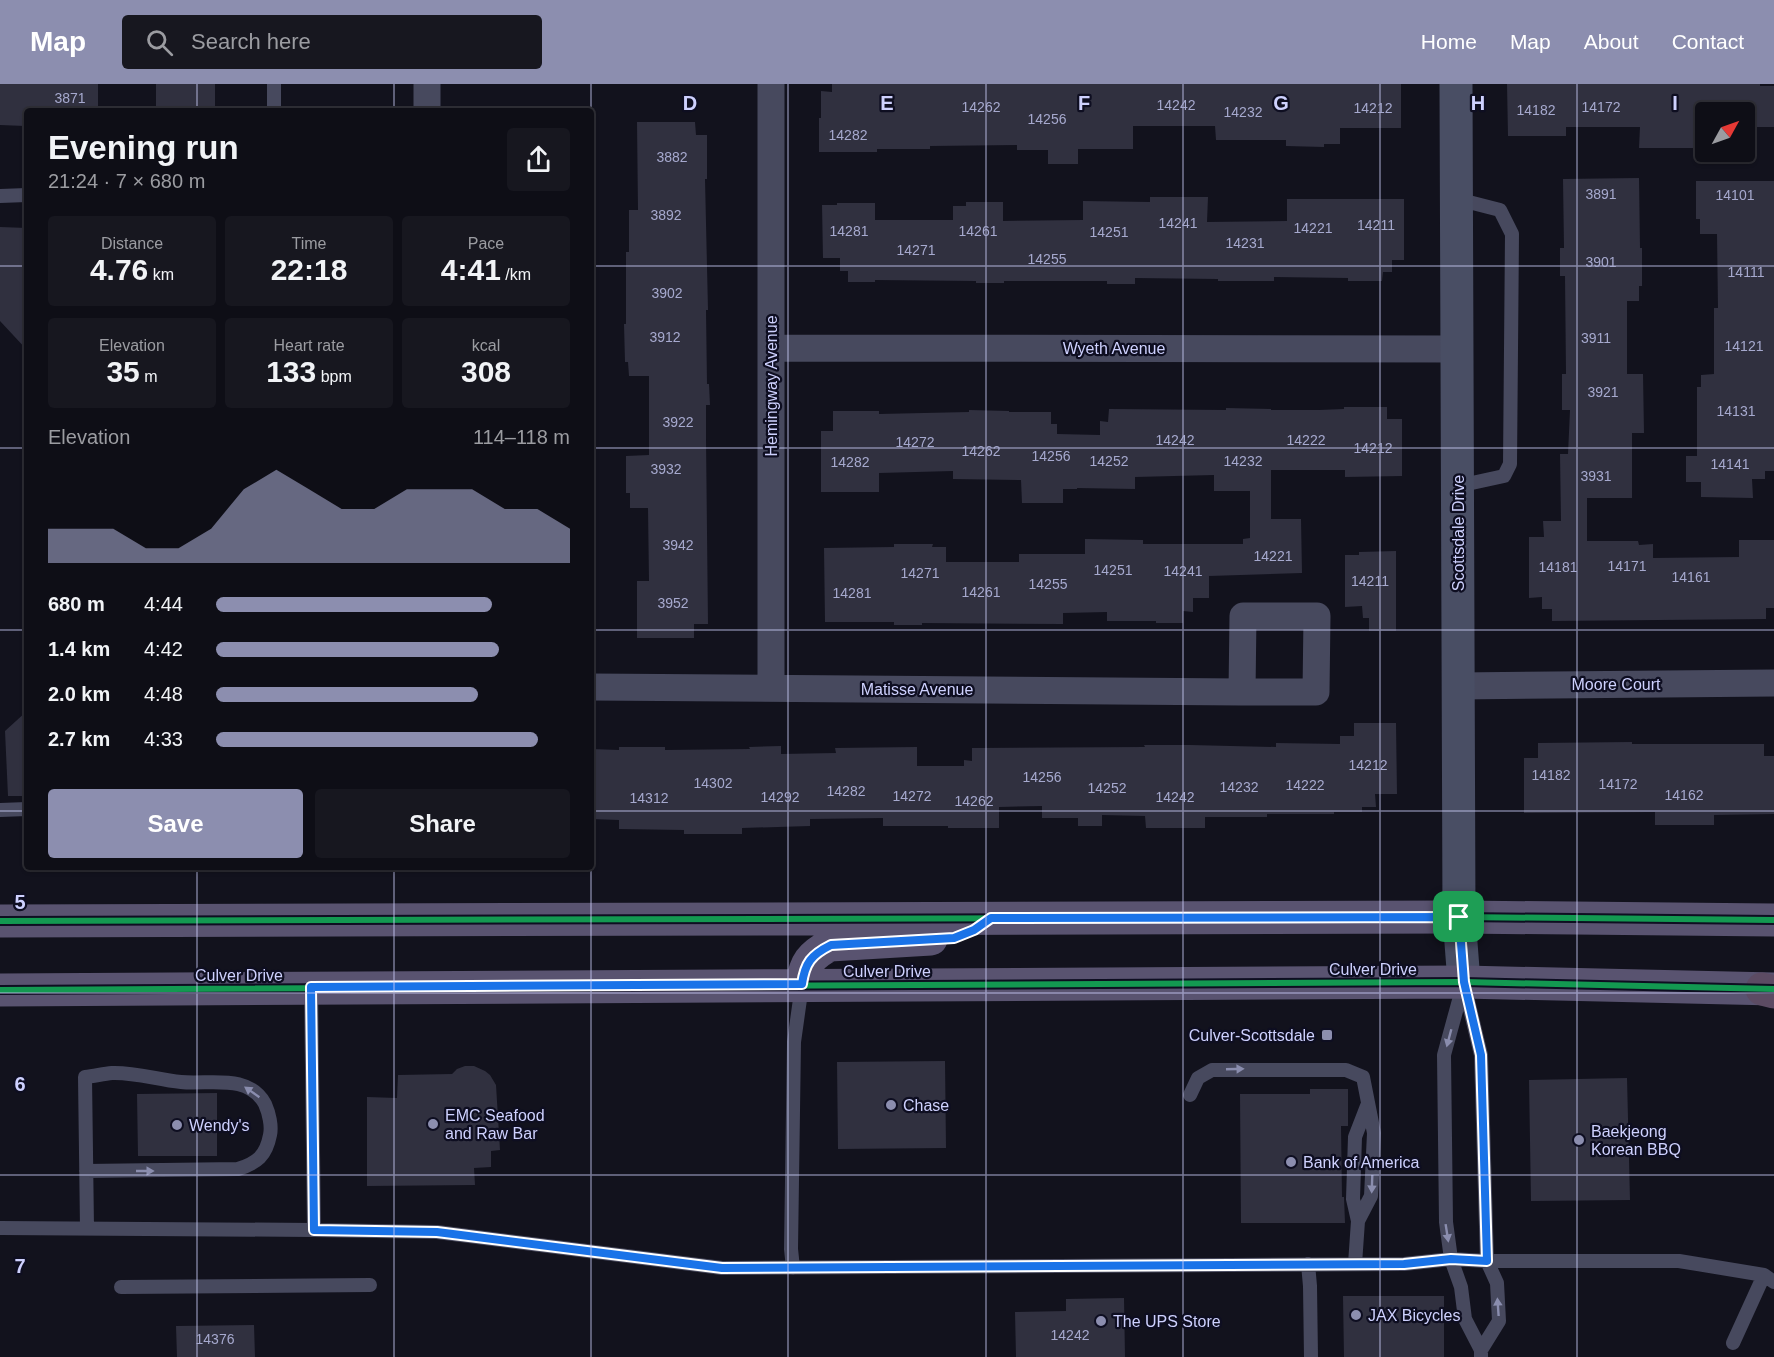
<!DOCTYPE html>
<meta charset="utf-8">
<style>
:root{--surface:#0e0e16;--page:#17171f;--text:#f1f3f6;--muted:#9b9ca1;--line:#2e2e35;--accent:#8c8eaf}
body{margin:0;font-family:Helvetica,sans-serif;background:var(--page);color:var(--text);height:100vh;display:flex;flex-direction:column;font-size:22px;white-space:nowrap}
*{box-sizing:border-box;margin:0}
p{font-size:20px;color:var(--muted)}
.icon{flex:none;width:33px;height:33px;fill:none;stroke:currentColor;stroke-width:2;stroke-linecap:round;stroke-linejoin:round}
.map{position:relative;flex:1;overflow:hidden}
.drawer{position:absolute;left:24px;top:24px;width:570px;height:762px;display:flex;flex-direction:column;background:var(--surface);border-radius:6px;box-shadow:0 2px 4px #0004,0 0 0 2px var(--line)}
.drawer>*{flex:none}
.needle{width:39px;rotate:50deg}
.tools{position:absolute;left:1695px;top:18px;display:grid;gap:12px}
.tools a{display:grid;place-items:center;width:60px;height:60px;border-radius:6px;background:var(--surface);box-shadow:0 2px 4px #0004,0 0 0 2px var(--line);font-size:30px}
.pin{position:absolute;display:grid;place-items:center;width:51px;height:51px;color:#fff;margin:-26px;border-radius:12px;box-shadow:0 3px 9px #0006}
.round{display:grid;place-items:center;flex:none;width:63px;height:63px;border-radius:6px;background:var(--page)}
.headline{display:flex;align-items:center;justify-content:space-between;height:102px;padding:0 24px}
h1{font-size:33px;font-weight:700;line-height:45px}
.stats{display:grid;grid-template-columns:repeat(3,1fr);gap:9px;height:102px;padding:6px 24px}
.stats div{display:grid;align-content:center;border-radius:6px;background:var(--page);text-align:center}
.stats b{font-size:30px;font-weight:700}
.stats small{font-size:16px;font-weight:400}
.stats p{font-size:16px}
.chart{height:168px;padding:12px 24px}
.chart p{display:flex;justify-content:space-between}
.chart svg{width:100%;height:108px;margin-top:6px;fill:var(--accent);opacity:.7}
.cta{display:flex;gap:12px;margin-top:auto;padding:12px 24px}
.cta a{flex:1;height:69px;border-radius:6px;background:var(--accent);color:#fff;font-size:24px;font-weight:700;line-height:69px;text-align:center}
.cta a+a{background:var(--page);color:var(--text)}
ul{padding:0 24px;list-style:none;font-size:20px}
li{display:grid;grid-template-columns:96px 72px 1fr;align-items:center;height:45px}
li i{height:15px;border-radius:8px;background:var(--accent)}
header{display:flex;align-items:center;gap:36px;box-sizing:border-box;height:84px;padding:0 30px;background:var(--accent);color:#fff}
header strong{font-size:28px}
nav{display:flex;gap:33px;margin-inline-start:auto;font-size:21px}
.search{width:420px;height:54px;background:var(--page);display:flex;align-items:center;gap:15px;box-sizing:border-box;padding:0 21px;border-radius:6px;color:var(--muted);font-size:22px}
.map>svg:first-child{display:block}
.building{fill:#30303f}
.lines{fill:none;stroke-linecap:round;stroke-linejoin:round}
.lane{stroke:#47495e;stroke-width:14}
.street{stroke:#47495e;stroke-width:27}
.secondary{stroke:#494e64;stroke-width:33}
.primary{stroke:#595370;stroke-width:33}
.highway{stroke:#5c4b63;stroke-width:33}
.cycleway-casing{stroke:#0e0e21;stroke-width:10}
.cycleway{stroke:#139951;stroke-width:6}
.oneway{fill:#8a8dae}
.route-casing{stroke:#fff;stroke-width:12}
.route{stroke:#1a73e8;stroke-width:8}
.grid{fill:none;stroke:#ced1fe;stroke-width:1.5;stroke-opacity:0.55}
.poi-dot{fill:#8c8eaf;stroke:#0e0e21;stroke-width:2}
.labels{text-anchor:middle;stroke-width:4.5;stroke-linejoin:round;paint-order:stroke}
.number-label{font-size:14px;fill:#a6a9ce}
.street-label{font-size:16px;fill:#ced1fe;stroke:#0e0e21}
.poi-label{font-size:16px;fill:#ced1fe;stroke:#0e0e21;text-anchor:start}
.grid-label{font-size:20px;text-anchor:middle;font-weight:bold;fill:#ced1fe;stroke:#0e0e21;stroke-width:4.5;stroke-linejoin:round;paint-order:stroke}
</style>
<header>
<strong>Map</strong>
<div class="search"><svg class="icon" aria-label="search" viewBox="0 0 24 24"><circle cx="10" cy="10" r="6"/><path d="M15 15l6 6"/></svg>Search here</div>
<nav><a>Home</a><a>Map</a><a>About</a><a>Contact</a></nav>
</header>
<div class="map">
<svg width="1774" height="1273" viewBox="0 0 1774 1273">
<rect width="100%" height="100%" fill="#12121d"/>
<path class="building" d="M0 0H98V27H25V42L0 41Z
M156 0H215V27H156Z
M832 0H1401V44H1340V60H1324V63L1286 62V56H1216L1215 42H1133V65H1078V80H1048V66H1017V61L930 62V65H877V68H819V34H821V7L832 8Z
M1507 0H1760V2H1774V43H1744V28H1706V43L1698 42V64H1639L1640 43H1566V52H1508Z
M637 38H695L696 51H707V95H705L708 226H706L707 300H709L710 321H706V355L708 540H694V554H637V497H649L648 424H630V409H626V372L649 371V292H629L628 278H625L624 240H626V168H629V126H638Z
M1639 94 1640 164H1642V202H1639V217H1627V290H1643L1644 349H1632V414H1587V457H1638L1639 461 1653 460V474L1739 473V456H1774V524H1766V535L1552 537V525H1542V513L1529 514V453H1544L1543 437H1561L1560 370H1568L1570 326H1562V290H1566L1565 192H1560V164H1564L1563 95Z
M1696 97H1774V387H1765V395H1752L1753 414 1701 413V398H1686V372H1697V303H1701V291L1714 290V224H1718L1717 150H1700V135H1696Z
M1150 113H1208L1207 138 1287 137V115H1404V176H1392V188H1383L1382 197H1348V194L1274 193V197H1218V195L1135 194V200H1107V197H1004V199H976V197L875 196V198H848V187H840V174H823L822 121H837V119H875V136H953V122H966V118H1003V137L1083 136V117L1150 118Z
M0 143 27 144V266L0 237Z
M1344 323H1387V335H1402V392L1345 393V386H1271V435H1301L1302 489 1209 492V514H1193V528L1183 527V539H1156V537H1107V528L1063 529V540L922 539V541H894V538H825L824 464 894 463V460H933L932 463H946V478H1019V470H1085V455L1143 456V460H1243V455L1250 454V407H1214V391L1135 393V405L1077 404V405H1063V419H1022L1021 396 953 395V387L879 389V408H821V347H833V327H879V330L969 328V326L1009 327V328H1051V340H1057V350L1100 351V337L1108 338 1109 325 1226 326V324L1271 325V326H1319L1344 325Z
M1396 467V547H1369V534H1363L1362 522 1345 523V471H1359V468Z
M27 627V712H8L5 647Z
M1354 639H1396L1397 710H1375L1376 723H1362V728H1334V730H1267V733H1205V744H1146L1145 732 1102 731V742H1078V734H1042V722L999 723V744H948V742H883V734L810 735V742L742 744V750H684V746L619 745V736L591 735V665L619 666V663H665V666L750 665 749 663 781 662V670L836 669 835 664 917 663V682H964V676L972 677V664L1145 663 1144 661H1190L1276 663V659L1340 660V652H1354Z
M1632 658V660H1764V672H1774V730L1714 731V741H1655V728L1524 729V674H1538V659Z
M945 977 946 1064 838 1065 837 978Z
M465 982H474L485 987 490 991 496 1001 500 1066 491 1067V1083L474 1084 475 1101 367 1102V1013L397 1014 398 991 452 990 457 985Z
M1627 994 1630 1116 1531 1117 1529 996Z
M1310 1005H1348V1042H1341L1342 1113H1344L1345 1139H1241L1240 1010H1310Z
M217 1009V1072H138L137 1010Z
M1343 1212H1444V1273H1344Z
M1124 1214 1125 1273H1016L1015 1228 1066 1227V1215Z
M254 1241 255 1273H177L176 1242Z"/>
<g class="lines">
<path class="lane" d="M274 0V27
M0 112 27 111
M1457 115 1500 126 1512 150 1510 380 1504 392 1458 402
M0 726 27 725
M1464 898 1444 971 1446 1138 1451 1175 1461 1203 1465 1235 1481 1266V1273
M1464 900 1481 971 1487 1177 1497 1199 1499 1237 1481 1266
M311 904 314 1146
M1190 1011 1198 994 1212 986H1346L1363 993 1374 1049 1371 1112 1358 1137 1355 1180
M86 1087 238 1085C257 1079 266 1072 270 1051 272 1042 269 1029 265 1020 248 989 209 1001 181 998 158 996 135 988 112 989 103 990 94 992 85 993L87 1144
M1358 1137 1353 1115 1355 1053 1367 1022
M0 1144 314 1146 437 1148 722 1184 1404 1180 1451 1175 1487 1177H1679L1764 1191 1774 1198
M1308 1180 1310 1202 1311 1273
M793 1184 791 1165 794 958 802 901
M121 1203 370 1201
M1733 1259 1764 1191"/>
<path class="street" d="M427 0V27
M771 264 1457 265
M1458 602 1774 599
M591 603 1242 608H1316L1317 532H1243L1242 608
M771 604V0"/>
<path class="secondary" d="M1456 0 1459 833 1464 898"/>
<path class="primary" d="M0 837 1459 833 1774 836
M802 900C805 879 811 871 830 861L931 855
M0 906 1464 898 1774 905"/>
<path class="highway" d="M1762 905 1774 908"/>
<defs>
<path id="cycleway" d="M0 837 1459 833 1774 836
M0 906 1464 898 1774 905"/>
</defs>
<use href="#cycleway" class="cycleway-casing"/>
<use href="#cycleway" class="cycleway"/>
</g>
<defs><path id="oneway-solid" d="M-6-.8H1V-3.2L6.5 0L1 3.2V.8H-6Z" transform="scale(1.5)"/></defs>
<g class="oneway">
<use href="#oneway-solid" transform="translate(1449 954) rotate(105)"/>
<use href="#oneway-solid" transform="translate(1235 985) rotate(-2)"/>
<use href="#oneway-solid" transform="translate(252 1008) rotate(-145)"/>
<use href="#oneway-solid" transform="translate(145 1087)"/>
<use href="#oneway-solid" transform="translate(1372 1100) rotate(92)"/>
<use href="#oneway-solid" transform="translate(1447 1149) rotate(81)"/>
<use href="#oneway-solid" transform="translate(1498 1223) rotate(-94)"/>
</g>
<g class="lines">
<defs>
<path id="route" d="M1459 833 1464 898 1481 971 1487 1177 1451 1175 1404 1180 722 1184 437 1148 314 1146 311 903 802 900C805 879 811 871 831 861L954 854 974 846 991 834Z"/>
</defs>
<use href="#route" class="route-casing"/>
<use href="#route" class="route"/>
</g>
<path class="grid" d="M197 0V27M394 0V27M591 0V1273M788 0V1273M986 0V1273M1183 0V1273M1380 0V1273M1577 0V1273M0 182H27M591 182H1774M0 364H27M591 364H1774M0 546H27M591 546H1774M0 727H27M591 727H1774M197 783V1273M394 783V1273M0 909H1774M0 1091H1774"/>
<g class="poi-dot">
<rect x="1321" y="945" width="12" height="12" rx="3"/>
<circle cx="891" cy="1021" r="6"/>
<circle cx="433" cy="1040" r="6"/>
<circle cx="177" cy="1041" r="6"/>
<circle cx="1579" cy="1056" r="6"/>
<circle cx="1291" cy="1078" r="6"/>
<circle cx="1356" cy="1231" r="6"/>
<circle cx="1101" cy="1237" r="6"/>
</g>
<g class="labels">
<g class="number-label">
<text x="70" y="19">3871</text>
<text x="1176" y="26">14242</text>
<text x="981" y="28">14262</text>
<text x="1601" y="28">14172</text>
<text x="1373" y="29">14212</text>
<text x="1536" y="31">14182</text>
<text x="1243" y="33">14232</text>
<text x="1047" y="40">14256</text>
<text x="848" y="56">14282</text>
<text x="672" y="78">3882</text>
<text x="1601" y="115">3891</text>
<text x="1735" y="116">14101</text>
<text x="666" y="136">3892</text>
<text x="1178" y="144">14241</text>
<text x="1376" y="146">14211</text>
<text x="1313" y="149">14221</text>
<text x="849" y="152">14281</text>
<text x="978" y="152">14261</text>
<text x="1109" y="153">14251</text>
<text x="1245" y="164">14231</text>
<text x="916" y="171">14271</text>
<text x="1047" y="180">14255</text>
<text x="1601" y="183">3901</text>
<text x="1746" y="193">14111</text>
<text x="667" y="214">3902</text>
<text x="665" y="258">3912</text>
<text x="1596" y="259">3911</text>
<text x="1744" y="267">14121</text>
<text x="1603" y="313">3921</text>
<text x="1736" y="332">14131</text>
<text x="678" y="343">3922</text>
<text x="1175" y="361">14242</text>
<text x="1306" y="361">14222</text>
<text x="915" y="363">14272</text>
<text x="1373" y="369">14212</text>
<text x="981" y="372">14262</text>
<text x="1051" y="377">14256</text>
<text x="1109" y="382">14252</text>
<text x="1243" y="382">14232</text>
<text x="850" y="383">14282</text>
<text x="1730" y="385">14141</text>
<text x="666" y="390">3932</text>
<text x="1596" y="397">3931</text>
<text x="678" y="466">3942</text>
<text x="1273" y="477">14221</text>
<text x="1627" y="487">14171</text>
<text x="1558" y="488">14181</text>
<text x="1113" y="491">14251</text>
<text x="1183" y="492">14241</text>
<text x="920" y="494">14271</text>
<text x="1691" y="498">14161</text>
<text x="1370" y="502">14211</text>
<text x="1048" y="505">14255</text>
<text x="981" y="513">14261</text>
<text x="852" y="514">14281</text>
<text x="673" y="524">3952</text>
<text x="1368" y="686">14212</text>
<text x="1551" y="696">14182</text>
<text x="1042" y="698">14256</text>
<text x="713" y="704">14302</text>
<text x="1618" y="705">14172</text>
<text x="1305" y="706">14222</text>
<text x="1239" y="708">14232</text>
<text x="1107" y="709">14252</text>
<text x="846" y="712">14282</text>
<text x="1684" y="716">14162</text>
<text x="912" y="717">14272</text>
<text x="780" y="718">14292</text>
<text x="1175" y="718">14242</text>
<text x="649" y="719">14312</text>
<text x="974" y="722">14262</text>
<text x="1070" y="1256">14242</text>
<text x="215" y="1260">14376</text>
</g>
<g class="street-label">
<text x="1114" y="270">Wyeth Avenue</text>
<text transform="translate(771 302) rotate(-90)" y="6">Hemingway Avenue</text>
<text transform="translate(1458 449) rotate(-90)" y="6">Scottsdale Drive</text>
<text x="1616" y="606">Moore Court</text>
<text x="917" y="611">Matisse Avenue</text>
<text x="1373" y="891">Culver Drive</text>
<text x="887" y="893">Culver Drive</text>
<text x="239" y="897">Culver Drive</text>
</g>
<g class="poi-label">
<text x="1315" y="957" text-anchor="end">Culver-Scottsdale</text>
<text x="903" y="1027">Chase</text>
<text x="445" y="1037">EMC Seafood<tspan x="445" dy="18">and Raw Bar</tspan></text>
<text x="189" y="1047">Wendy's</text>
<text x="1591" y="1053">Baekjeong<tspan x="1591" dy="18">Korean BBQ</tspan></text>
<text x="1303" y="1084">Bank of America</text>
<text x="1368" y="1237">JAX Bicycles</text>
<text x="1113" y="1243">The UPS Store</text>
</g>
</g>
<g class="grid-label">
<text x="690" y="26">D</text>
<text x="887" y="26">E</text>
<text x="1084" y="26">F</text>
<text x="1281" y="26">G</text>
<text x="1478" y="26">H</text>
<text x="1675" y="26">I</text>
<text x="20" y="825">5</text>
<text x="20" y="1007">6</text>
<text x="20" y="1189">7</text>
</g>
</svg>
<div class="tools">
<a><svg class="needle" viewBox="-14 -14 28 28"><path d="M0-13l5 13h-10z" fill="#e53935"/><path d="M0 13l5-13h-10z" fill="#9b9ca1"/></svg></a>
</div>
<div class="pin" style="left:1459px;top:833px;background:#1e9e55"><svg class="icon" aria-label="arrive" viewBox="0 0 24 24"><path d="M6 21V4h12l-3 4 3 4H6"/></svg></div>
<section class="drawer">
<div class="headline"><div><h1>Evening run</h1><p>21:24 · 7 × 680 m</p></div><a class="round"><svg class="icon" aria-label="share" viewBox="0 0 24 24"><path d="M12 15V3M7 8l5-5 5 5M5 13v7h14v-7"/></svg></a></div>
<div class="stats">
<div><p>Distance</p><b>4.76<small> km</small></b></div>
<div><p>Time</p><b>22:18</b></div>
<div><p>Pace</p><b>4:41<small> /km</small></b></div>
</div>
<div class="stats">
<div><p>Elevation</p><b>35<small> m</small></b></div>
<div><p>Heart rate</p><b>133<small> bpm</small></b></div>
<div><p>kcal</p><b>308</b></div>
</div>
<div class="chart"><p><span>Elevation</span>114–118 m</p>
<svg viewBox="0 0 160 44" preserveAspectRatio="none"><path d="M0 44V30L10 30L20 30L30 38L40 38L50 30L60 14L70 6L80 14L90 22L100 22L110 14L120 14L130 14L140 22L150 22L160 30V44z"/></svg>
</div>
<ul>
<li><b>680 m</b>4:44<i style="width:78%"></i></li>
<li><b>1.4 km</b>4:42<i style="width:80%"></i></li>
<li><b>2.0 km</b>4:48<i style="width:74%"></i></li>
<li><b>2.7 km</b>4:33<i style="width:91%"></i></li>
</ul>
<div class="cta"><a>Save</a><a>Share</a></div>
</section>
</div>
